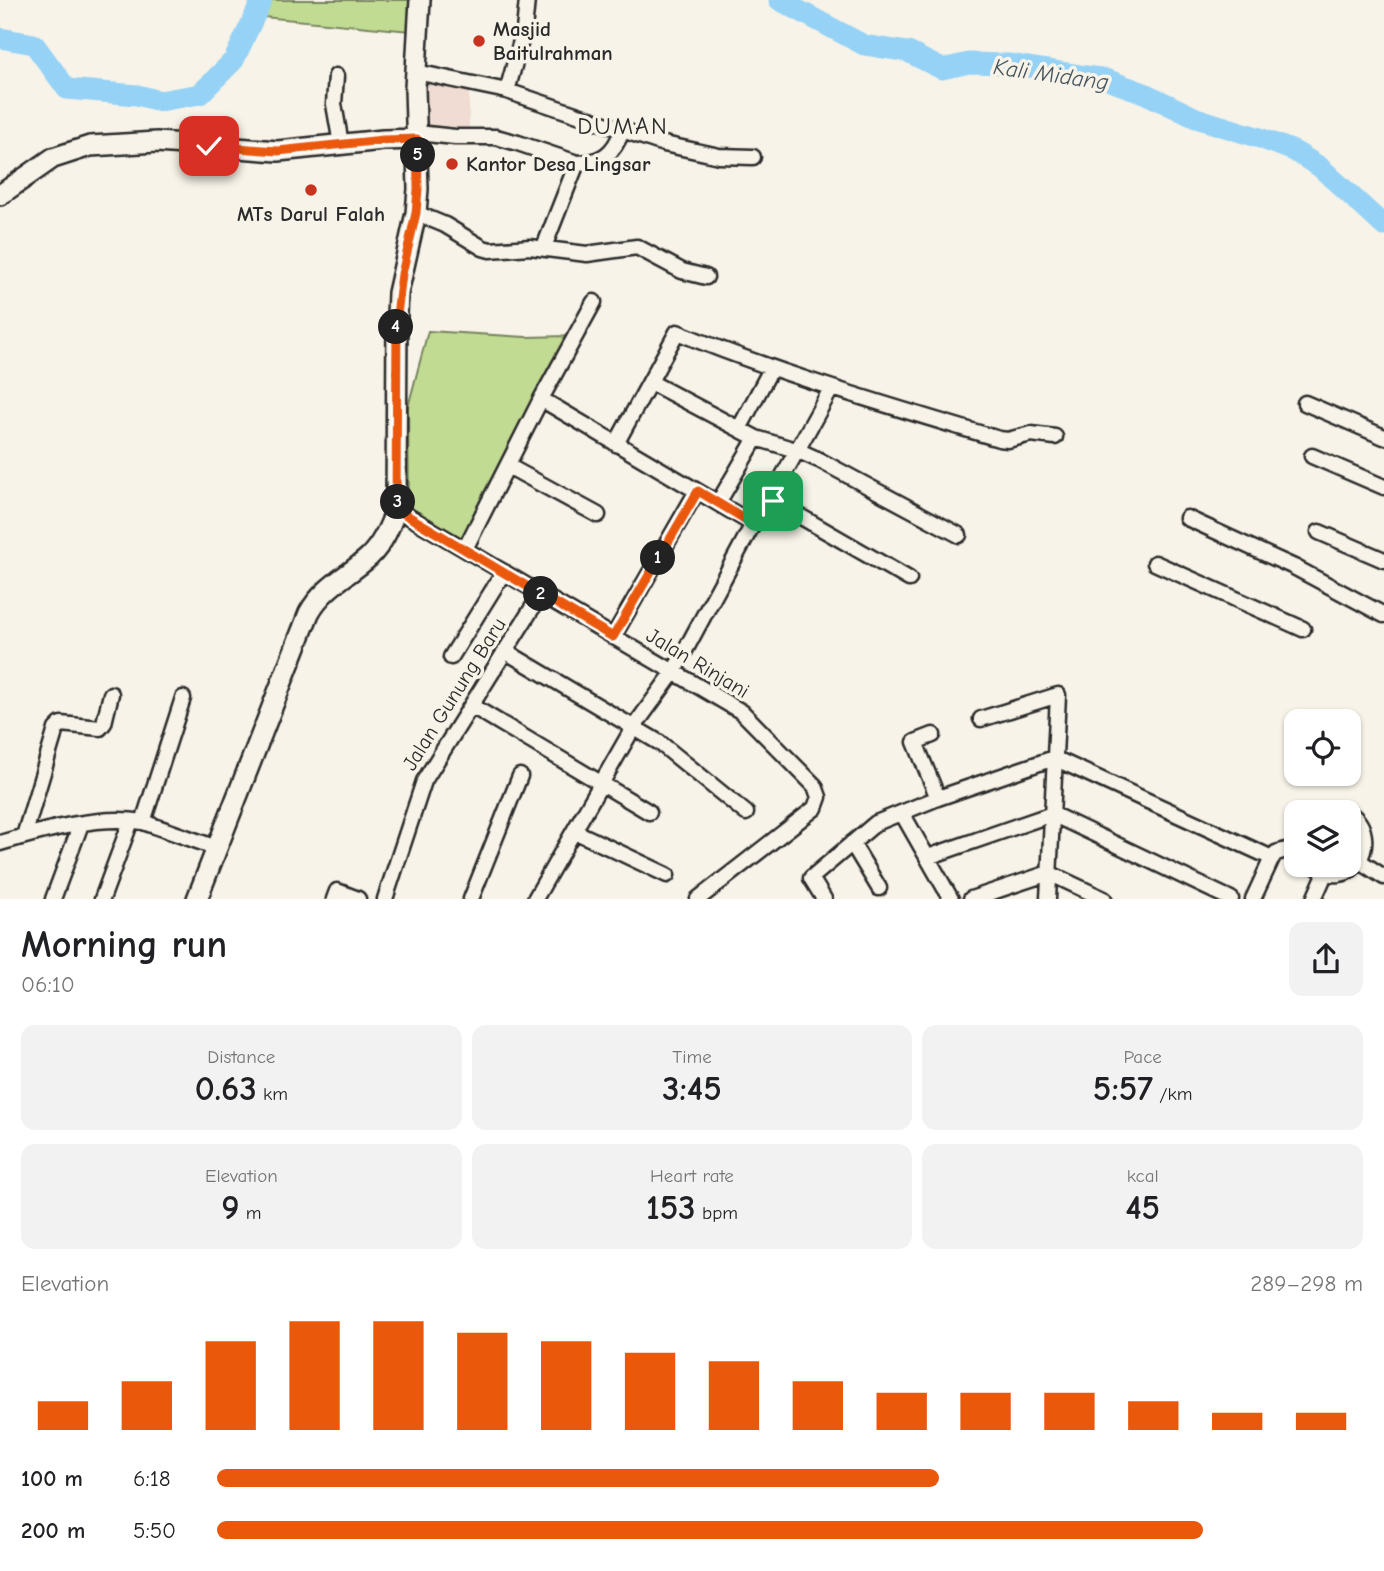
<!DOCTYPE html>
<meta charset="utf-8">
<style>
:root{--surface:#fff;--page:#f2f2f2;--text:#202124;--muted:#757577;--accent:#ea580c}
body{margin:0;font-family:"Comic Neue",sans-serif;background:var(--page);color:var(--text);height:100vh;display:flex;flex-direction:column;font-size:26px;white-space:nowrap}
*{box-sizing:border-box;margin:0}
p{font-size:23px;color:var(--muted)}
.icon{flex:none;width:38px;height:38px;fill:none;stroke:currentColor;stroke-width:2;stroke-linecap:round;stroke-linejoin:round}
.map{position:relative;height:899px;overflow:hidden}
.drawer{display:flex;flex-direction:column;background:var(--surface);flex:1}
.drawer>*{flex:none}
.fabs{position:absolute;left:1284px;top:709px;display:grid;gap:14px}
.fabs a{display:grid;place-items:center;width:77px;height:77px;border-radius:14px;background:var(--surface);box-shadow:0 2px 5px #0004;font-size:35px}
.pin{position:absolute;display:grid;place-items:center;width:60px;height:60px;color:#fff;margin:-30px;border-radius:14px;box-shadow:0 4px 10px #0006}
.km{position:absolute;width:35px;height:35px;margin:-18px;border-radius:50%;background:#222;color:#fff;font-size:19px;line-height:35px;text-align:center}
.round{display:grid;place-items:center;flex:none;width:74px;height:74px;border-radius:14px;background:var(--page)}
.head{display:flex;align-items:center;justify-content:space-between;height:119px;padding:0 21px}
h1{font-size:38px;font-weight:600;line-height:52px}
.stats{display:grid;grid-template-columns:repeat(3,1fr);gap:10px;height:119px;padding:7px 21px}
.stats div{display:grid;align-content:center;border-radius:14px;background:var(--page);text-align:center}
.stats b{font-size:35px;font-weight:600}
.stats small{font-size:19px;font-weight:400}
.stats p{font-size:19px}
.chart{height:196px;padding:14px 21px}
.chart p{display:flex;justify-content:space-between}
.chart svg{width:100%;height:126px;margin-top:7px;stroke:var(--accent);stroke-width:6}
ul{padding:0 21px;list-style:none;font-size:23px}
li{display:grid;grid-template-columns:112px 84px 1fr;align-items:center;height:52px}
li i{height:18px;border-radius:9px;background:var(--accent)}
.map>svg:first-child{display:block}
.built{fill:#f0dcd2}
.green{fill:#c1db92;stroke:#76835e;stroke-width:2}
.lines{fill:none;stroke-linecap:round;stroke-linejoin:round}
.river{stroke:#95d2f6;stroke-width:21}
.street-casing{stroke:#2b2b2b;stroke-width:19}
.secondary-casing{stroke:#2b2b2b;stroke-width:24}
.street{stroke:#f7f3e8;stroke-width:14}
.secondary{stroke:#f7f3e8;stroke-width:19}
.route-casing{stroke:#fff;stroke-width:14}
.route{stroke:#ea580c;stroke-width:9}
.poi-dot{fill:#c8321e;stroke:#f7f3e8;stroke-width:2.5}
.labels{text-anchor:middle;stroke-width:7;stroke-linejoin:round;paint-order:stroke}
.poi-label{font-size:21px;font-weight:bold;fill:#2b2b2b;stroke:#f7f3e8;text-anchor:start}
.street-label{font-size:21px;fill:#2b2b2b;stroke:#f7f3e8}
.water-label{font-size:23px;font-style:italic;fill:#46555e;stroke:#f7f3e8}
.quarter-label{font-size:24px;letter-spacing:2px;fill:#2b2b2b;stroke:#f7f3e8}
</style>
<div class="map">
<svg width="1384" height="899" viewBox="0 0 1384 899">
<rect width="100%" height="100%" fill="#f7f3e8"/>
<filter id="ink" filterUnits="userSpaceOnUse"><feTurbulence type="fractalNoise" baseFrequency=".0143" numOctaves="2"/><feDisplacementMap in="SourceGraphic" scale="14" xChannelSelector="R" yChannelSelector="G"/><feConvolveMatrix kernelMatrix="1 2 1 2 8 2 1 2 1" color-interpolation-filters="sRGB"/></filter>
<g filter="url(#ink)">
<path class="built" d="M425 79 469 92V137L426 129Z"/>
<path class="green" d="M270 0H415L410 31 262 17Z
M428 331 526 337 567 336 460 545 409 511 408 407Z"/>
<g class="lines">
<path class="river" d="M779 0 864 45 908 52 942 69 969 63 1008 64 1105 79 1144 93 1196 118 1260 138 1294 151 1320 167 1384 226
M0 38 34 44 67 89 137 95 160 101 200 94 234 60 262 0"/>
<defs>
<path id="street" d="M416 72 507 91 664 144 719 156 753 157
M336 76 334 104 341 144
M507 91 524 30 527 0
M417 133 455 137H496L518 143 577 163
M416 213 445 225 483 248 490 250 530 247 587 254 637 247 682 271 706 277
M544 247 577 163C602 163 614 153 622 131
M650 382 756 438 799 451 819 460 959 535
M541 399 753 524 766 503 769 501 777 503 909 579
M1305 403 1384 437
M739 429 771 369
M616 444 677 332C782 375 890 406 999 439L1008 440 1031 434 1055 437
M1312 456 1384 487
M508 466 598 515
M769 501 831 389
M718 503 756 438
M396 509 742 712 815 786 819 797 815 808 698 899
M1187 518 1294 567 1384 615
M1319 532 1384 560
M465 549 541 399 594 302
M1155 563 1303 629
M613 637 697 491
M505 651 660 743 746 813
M451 657 504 572
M472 706 649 812
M981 719 1058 695 1048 899
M933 735 915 742 938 798 1054 758 1272 858
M1328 812H1348
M902 813 951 899
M143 822 183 698
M574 831 667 875
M24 836 56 729 61 724 100 728 104 723 111 694
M0 843C42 831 99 814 143 822L217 848
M852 843 879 888
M928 857 1052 814 1231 899
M1313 864C1353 899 1384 835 1349 813
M1364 864 1384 877
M53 899 81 824
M102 899 131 821
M334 899 337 891 358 899
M385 899 424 781 541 594
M471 899 520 776
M535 899 633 728 673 673 753 524
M824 899 811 878 876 823 938 798
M971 899 1049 873 1104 899
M1253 899 1272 858 1276 853 1297 847
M1314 899 1325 874"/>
<path id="secondary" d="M0 195 53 158 90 146 157 142 278 151 383 140 417 139
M197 899 309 613C323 587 348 576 369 557 383 543 390 527 396 509L397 315 398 293 416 213 418 189 415 88 420 0"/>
</defs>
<use href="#street" class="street-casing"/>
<use href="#secondary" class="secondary-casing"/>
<use href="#street" class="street"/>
<use href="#secondary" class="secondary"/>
</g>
</g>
<g class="lines" filter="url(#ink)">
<defs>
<path id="route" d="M209 146 278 151 383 140 417 139 418 189 416 213 402 274 397 315 396 509 613 637 698 491 753 524 766 503 773 501"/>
</defs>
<use href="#route" class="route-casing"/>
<use href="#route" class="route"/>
</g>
<g class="poi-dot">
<circle cx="479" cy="41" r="7"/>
<circle cx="452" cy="164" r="7"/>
<circle cx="311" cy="190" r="7"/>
</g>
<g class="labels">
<g class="poi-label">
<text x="493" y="36">Masjid<tspan x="493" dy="24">Baitulrahman</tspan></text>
<text x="466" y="171">Kantor Desa Lingsar</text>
<text x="311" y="221" text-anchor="middle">MTs Darul Falah</text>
</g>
<g class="street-label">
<text transform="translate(698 663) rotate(31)" y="7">Jalan Rinjani</text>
<text transform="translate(454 694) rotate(-58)" y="7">Jalan Gunung Baru</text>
</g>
<g class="water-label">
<text transform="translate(1051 74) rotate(8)" y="8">Kali Midang</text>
</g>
<g class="quarter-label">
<text x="623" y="134">DUMAN</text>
</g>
</g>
</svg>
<div class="fabs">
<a><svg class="icon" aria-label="locate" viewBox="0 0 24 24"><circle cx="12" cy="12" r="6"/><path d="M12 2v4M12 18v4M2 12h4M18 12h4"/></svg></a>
<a><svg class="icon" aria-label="layers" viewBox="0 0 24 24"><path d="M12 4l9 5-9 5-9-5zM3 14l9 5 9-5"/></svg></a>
</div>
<div class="pin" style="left:773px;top:501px;background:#1e9e55"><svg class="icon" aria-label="arrive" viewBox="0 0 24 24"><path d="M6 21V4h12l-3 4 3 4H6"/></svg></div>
<div class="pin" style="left:209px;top:146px;background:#d93025"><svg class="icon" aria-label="check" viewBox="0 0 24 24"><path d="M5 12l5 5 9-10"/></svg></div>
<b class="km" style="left:658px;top:558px">1</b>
<b class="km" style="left:541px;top:594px">2</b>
<b class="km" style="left:398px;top:502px">3</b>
<b class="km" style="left:396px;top:327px">4</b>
<b class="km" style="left:418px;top:155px">5</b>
</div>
<section class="drawer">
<div class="head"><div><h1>Morning run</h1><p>06:10</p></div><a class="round"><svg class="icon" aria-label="share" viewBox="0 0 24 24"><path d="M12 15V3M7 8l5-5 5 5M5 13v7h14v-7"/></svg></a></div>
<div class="stats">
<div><p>Distance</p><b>0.63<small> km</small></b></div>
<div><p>Time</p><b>3:45</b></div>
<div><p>Pace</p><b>5:57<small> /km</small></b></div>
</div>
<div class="stats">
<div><p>Elevation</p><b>9<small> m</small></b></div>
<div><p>Heart rate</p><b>153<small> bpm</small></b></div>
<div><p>kcal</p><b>45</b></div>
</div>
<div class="chart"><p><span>Elevation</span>289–298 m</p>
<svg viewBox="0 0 160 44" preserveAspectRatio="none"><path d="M5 44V34M15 44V27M25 44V13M35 44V6M45 44V6M55 44V10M65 44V13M75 44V17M85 44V20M95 44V27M105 44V31M115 44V31M125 44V31M135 44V34M145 44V38M155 44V38"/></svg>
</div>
<ul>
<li><b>100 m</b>6:18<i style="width:63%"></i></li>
<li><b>200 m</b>5:50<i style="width:86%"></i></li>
</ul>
</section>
